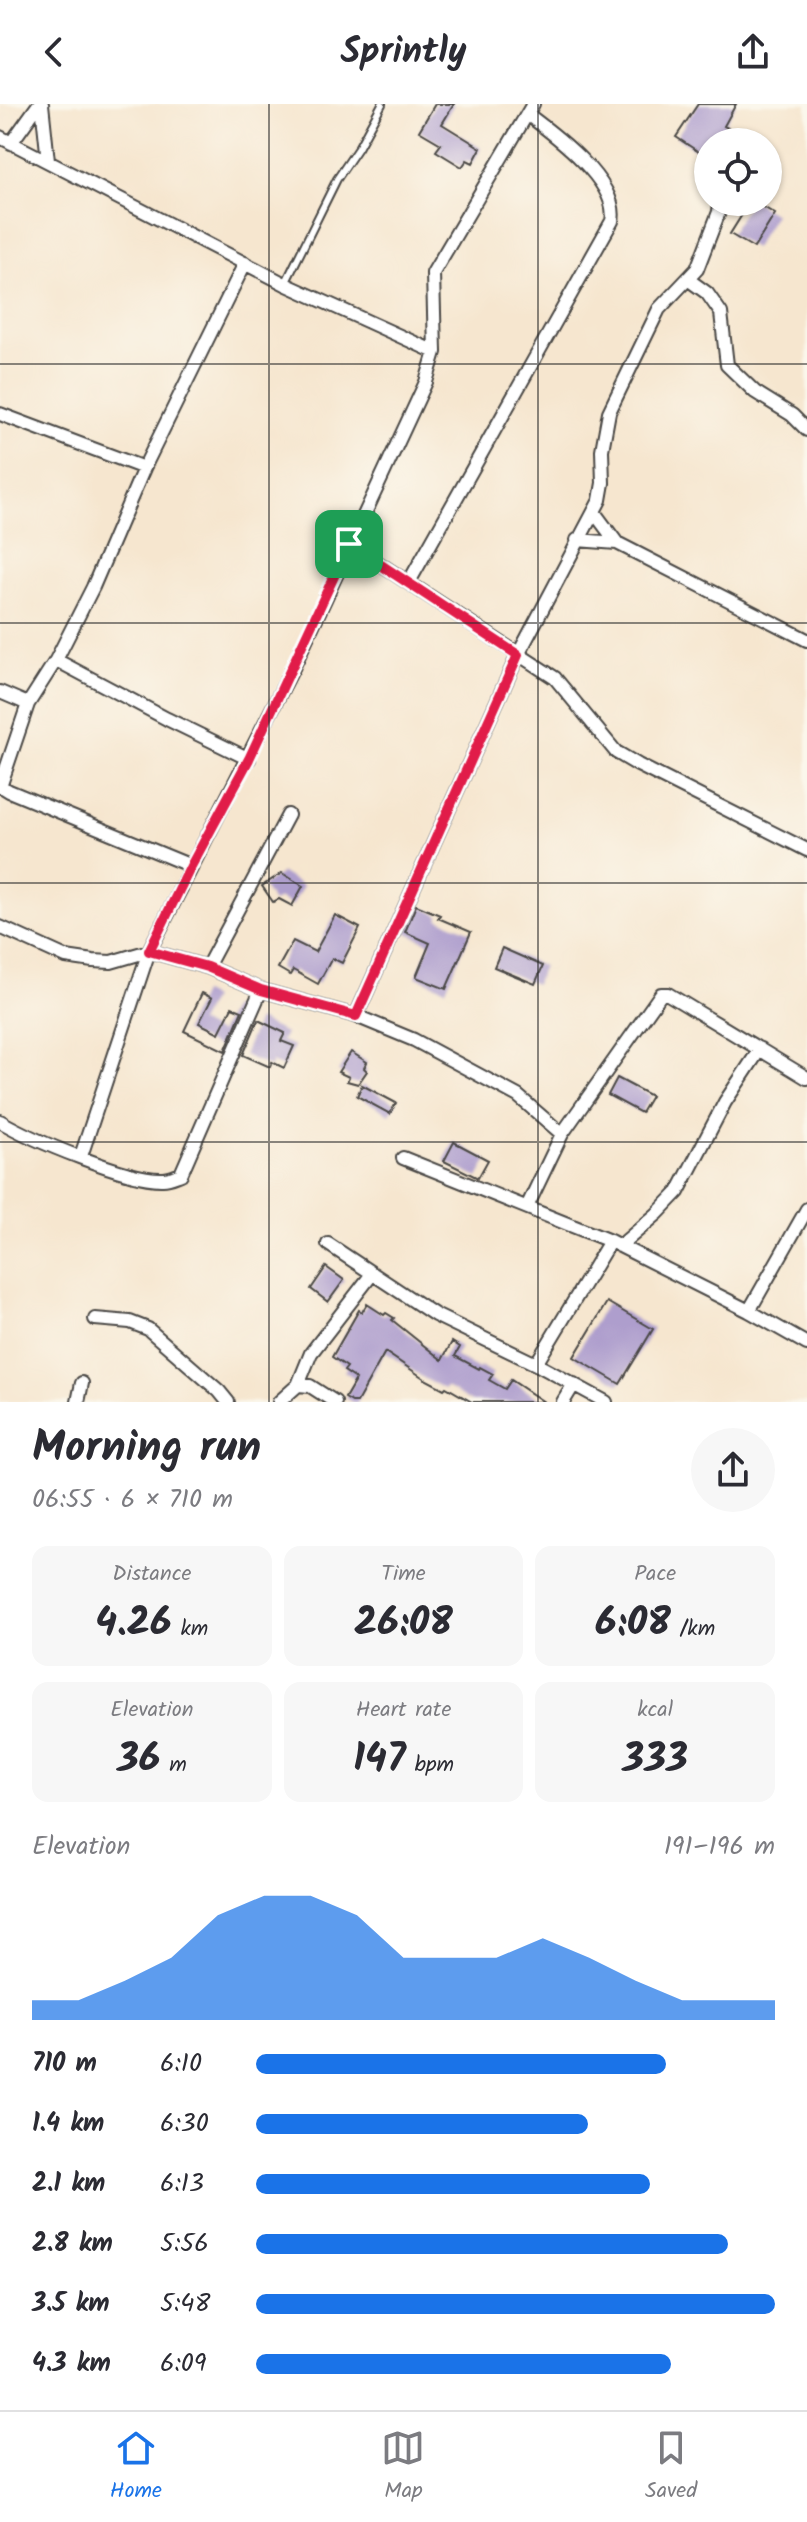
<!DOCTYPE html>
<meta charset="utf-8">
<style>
:root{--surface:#fff;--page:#f7f7f7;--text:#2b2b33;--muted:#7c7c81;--line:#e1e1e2;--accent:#1a73e8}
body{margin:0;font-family:Kalam,sans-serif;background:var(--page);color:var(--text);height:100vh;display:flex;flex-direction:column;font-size:30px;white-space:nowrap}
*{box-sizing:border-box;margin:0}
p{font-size:26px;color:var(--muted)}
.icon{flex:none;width:44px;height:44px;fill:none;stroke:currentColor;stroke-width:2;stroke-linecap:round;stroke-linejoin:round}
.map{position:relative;height:1298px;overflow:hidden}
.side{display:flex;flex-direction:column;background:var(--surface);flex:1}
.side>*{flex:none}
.tools{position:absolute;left:694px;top:24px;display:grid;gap:16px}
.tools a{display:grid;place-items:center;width:88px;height:88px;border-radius:50%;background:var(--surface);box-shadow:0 2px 6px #0004;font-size:40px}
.pin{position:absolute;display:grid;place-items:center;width:68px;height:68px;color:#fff;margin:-34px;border-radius:16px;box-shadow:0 4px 12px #0006}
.round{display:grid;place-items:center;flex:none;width:84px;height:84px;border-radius:42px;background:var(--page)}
.head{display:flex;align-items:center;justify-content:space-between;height:136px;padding:0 32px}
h1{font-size:44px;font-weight:800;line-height:60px}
.metrics{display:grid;grid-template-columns:repeat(3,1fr);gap:12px;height:136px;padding:8px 32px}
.metrics div{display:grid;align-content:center;border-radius:16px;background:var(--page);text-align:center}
.metrics b{font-size:40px;font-weight:800}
.metrics small{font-size:22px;font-weight:400}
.metrics p{font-size:22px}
.chart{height:224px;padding:16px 32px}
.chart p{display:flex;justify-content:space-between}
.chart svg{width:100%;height:144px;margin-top:8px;fill:var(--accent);opacity:.7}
ul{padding:0 32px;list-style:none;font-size:26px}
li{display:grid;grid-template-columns:128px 96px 1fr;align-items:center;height:60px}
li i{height:20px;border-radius:10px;background:var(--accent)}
header{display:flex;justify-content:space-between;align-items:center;height:104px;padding:0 32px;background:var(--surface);font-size:36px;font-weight:800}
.dock{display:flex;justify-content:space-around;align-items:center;height:112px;border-top:2px solid var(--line);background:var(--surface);font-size:22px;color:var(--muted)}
.dock a{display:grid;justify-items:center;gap:4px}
.dock .current{color:var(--accent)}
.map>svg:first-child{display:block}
.building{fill:#ae9ecd}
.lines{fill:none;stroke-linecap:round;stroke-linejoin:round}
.lane-casing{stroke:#494744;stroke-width:10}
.street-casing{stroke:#494744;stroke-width:16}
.lane{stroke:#fff;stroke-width:6}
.street{stroke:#fff;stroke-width:12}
.route-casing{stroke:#fff;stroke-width:16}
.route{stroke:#e11d48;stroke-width:10}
.grid{fill:none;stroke:#2b2b2b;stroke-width:2;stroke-opacity:0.55}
</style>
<header><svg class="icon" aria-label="back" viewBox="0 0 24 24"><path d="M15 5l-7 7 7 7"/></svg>Sprintly<svg class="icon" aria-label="share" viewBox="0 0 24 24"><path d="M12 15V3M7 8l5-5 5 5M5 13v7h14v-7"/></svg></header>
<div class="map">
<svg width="807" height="1298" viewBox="0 0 807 1298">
<rect width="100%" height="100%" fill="#fbf7ec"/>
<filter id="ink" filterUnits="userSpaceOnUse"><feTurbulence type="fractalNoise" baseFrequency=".0125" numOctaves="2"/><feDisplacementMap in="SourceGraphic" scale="16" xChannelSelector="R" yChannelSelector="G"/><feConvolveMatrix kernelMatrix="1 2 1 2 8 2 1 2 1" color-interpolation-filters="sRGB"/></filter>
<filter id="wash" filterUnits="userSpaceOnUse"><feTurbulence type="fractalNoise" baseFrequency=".006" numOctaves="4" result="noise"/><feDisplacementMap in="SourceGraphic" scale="32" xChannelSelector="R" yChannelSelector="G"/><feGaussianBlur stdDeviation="1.8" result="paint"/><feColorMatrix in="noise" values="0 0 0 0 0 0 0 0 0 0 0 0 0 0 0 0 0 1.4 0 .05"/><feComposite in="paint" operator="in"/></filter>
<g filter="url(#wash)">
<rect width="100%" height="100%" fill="#f6e6cf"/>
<g id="blocks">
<path class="building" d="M435 0H454L442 20 481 44 473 59 467 56 462 63 436 47 441 40 419 27Z
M698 0H736L724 22 728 24 718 38H708V54L676 33Z
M750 98H755L775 110 754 144 730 130Z
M282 769 303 782 292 802 279 795 273 798 262 782Z
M416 801 440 811 438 814 471 828 446 885 416 873 430 839 405 828Z
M335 811 360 824 342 859 332 854 318 880 293 866 290 871 278 864 293 837 315 848Z
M502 844 543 862 535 880 494 863Z
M202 889 212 894 199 919 219 929 232 903 242 907 225 947 184 927Z
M258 916 285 929 281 937 294 942 284 964 272 958 270 963 243 951Z
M351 948 367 958 364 964 367 967 358 980 347 977 349 973 338 968Z
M617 974 651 992 641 1009 608 991Z
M362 981 396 999 390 1010 357 992Z
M454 1038 488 1056 478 1074 444 1057Z
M326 1163 344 1176 328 1198 311 1185Z
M607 1198 653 1225 620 1280 574 1253Z
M367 1200 384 1211 386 1209 394 1214 392 1216 442 1256 452 1238 460 1243 455 1252 479 1265 480 1263 493 1270 489 1276 505 1285 511 1276 544 1298H472L446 1283 444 1285 425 1275 385 1248 357 1298H352L345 1294 356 1275 344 1267 347 1263 332 1253 359 1206 362 1208Z"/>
</g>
</g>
<g filter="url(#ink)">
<use href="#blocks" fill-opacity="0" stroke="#494744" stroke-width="2"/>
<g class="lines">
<defs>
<path id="lane" d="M285 180 337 75 358 44 382 0"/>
<path id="street" d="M42 0 48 57
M0 33 285 180 435 248
M11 39 39 0
M689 176 707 189 721 209 727 261 755 288 792 311 807 326
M0 310 144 364
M594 408 617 439
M577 436 617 439 807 536
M349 440 555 574 616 648 638 661 807 746
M409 478 612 117C620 79 554 30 527 10
M56 556 93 483 144 364 245 159
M0 588 28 600
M1 682 9 687 191 762
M0 683 28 600 56 556 167 615 249 655
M0 823 66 853 93 857 111 858 149 847 207 863 261 886 356 912 414 936 518 992 562 1030 527 1103
M207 863 288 711
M356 912 518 551 600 396 603 379 602 346 609 308 659 205 697 165 719 108 720 98
M0 1017C30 1035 130 1077 163 1075 170 1075 175 1072 181 1070L261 886
M562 1030 661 890H668L807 974
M81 1052 149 847 294 562 426 278 435 248 433 169 533 0
M403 1054 610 1137 749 1207 807 1240
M328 1140 435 1211 536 1260 606 1298
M620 1142 657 1110 678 1088 725 998 760 945
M749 1207 807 1105
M95 1215 130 1218 148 1225 219 1287 228 1298
M536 1260 610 1137
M298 1281 311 1249 372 1170
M78 1298 82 1279
M279 1298 298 1281 310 1282 335 1298
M563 1298 574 1280"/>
</defs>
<use href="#lane" class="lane-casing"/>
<use href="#street" class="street-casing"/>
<use href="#lane" class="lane"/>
<use href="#street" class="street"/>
</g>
</g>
<g class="lines" filter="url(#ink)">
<defs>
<path id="route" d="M349 440 518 551 356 912 261 886 207 863 149 847 191 762 249 655Z"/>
</defs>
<use href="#route" class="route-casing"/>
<use href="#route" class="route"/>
</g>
<path class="grid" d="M269 0V1298M538 0V1298M0 260H807M0 519H807M0 779H807M0 1038H807"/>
</svg>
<div class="tools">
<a><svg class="icon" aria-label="locate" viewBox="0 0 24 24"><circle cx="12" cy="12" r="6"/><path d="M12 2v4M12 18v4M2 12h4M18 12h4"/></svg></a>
</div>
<div class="pin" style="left:349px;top:440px;background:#1e9e55"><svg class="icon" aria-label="arrive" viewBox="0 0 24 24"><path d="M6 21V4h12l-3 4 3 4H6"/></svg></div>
</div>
<section class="side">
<div class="head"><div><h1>Morning run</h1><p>06:55 · 6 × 710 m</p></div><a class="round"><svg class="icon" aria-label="share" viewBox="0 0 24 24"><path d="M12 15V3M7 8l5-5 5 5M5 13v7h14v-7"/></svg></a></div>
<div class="metrics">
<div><p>Distance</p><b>4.26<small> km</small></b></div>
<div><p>Time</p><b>26:08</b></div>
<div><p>Pace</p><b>6:08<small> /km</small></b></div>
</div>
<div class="metrics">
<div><p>Elevation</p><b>36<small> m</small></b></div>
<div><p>Heart rate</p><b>147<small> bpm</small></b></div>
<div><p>kcal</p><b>333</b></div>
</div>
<div class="chart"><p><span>Elevation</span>191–196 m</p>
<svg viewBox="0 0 160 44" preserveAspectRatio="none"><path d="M0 44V38L10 38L20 32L30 25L40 12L50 6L60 6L70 12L80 25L90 25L100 25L110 19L120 25L130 32L140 38L150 38L160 38V44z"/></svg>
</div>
<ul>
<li><b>710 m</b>6:10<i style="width:79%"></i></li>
<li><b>1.4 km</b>6:30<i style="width:64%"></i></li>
<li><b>2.1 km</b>6:13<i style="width:76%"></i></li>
<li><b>2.8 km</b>5:56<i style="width:91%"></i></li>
<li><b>3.5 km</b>5:48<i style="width:100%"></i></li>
<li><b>4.3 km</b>6:09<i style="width:80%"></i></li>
</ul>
</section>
<nav class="dock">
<a class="current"><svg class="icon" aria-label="home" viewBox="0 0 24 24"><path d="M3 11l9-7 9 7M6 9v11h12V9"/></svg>Home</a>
<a><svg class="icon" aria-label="map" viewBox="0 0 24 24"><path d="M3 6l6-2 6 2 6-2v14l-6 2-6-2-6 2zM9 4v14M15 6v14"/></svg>Map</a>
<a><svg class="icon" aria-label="saved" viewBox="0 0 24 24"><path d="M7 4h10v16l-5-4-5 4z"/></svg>Saved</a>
</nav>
